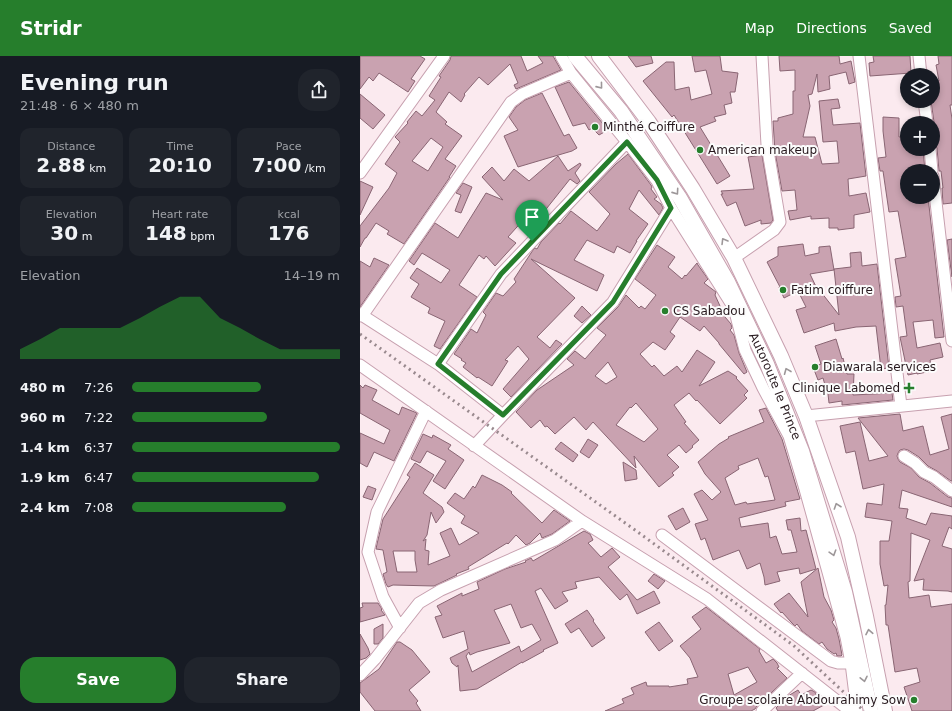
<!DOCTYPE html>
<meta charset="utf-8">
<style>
:root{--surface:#171b24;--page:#20242c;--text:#f1f3f6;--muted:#9ea1a6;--accent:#267e2c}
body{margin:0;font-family:"DejaVu Sans",sans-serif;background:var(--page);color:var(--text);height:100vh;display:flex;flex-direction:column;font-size:15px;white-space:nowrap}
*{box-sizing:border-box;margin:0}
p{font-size:13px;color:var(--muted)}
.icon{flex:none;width:22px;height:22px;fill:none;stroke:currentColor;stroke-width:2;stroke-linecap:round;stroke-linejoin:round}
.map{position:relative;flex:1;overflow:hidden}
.panel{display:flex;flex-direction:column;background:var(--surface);width:360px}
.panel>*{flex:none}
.controls{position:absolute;left:540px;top:12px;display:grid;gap:8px}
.controls a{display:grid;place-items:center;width:40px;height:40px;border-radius:50%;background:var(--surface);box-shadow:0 2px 6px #0003;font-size:20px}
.pin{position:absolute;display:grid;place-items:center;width:34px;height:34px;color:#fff;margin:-41px -17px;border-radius:50% 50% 50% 0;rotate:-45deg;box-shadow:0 0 4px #0007}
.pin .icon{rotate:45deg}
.round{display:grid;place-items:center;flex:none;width:42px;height:42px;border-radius:16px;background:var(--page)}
.summary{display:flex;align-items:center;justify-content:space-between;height:68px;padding:0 20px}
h1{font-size:22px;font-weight:700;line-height:30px}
.figures{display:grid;grid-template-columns:repeat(3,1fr);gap:6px;height:68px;padding:4px 20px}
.figures div{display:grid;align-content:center;border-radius:10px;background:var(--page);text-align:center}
.figures b{font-size:20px;font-weight:700}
.figures small{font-size:11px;font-weight:400}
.figures p{font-size:11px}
.chart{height:112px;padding:8px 20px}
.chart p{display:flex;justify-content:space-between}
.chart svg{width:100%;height:72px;margin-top:4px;fill:var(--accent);opacity:.7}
.button{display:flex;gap:8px;margin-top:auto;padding:8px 20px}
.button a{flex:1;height:46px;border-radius:16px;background:var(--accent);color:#fff;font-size:16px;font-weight:700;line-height:46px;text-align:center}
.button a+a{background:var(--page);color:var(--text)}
ul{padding:0 20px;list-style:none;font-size:13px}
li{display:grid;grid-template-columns:64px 48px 1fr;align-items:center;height:30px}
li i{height:10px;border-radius:5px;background:var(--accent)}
header{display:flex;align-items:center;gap:24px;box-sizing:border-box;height:56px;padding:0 20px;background:var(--accent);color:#fff}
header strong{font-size:19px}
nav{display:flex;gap:22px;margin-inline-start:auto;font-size:14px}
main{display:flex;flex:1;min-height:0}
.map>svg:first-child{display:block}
.building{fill:#c9a2b0;stroke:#896573;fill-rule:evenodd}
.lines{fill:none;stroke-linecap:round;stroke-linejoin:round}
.minor-casing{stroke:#c7a0af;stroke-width:13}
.major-casing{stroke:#c7a0af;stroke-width:16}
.minor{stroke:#fff;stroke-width:11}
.major{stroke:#fff;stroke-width:14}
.rail{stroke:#99898e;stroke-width:3;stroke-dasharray:2 4;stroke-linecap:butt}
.oneway{stroke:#9d9799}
.route-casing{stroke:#fff;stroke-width:8}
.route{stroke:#267e2c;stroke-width:5}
.poi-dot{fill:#267e2c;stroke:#fcfcfc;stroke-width:1.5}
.labels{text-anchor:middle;stroke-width:4;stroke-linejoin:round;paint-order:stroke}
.poi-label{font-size:12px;fill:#26181d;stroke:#fcfcfc;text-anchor:start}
.street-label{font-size:12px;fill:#26181d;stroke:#fcfcfc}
</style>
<header>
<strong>Stridr</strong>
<nav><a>Map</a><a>Directions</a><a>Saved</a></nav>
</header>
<main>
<section class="panel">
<div class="summary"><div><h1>Evening run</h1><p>21:48 · 6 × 480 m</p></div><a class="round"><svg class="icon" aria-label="share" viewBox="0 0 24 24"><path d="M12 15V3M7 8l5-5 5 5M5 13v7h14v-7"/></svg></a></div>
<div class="figures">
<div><p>Distance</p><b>2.88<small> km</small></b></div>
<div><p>Time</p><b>20:10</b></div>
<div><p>Pace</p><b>7:00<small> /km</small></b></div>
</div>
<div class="figures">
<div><p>Elevation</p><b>30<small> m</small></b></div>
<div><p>Heart rate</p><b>148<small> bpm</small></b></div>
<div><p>kcal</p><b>176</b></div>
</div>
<div class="chart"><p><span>Elevation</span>14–19 m</p>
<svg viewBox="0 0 160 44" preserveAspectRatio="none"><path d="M0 44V38L10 32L20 25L30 25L40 25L50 25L60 19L70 12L80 6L90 6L100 19L110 25L120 32L130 38L140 38L150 38L160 38V44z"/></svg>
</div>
<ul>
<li><b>480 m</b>7:26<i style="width:62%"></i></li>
<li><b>960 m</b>7:22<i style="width:65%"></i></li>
<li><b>1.4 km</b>6:37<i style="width:100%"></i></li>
<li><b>1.9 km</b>6:47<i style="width:90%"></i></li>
<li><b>2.4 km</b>7:08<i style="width:74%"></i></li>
</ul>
<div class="button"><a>Save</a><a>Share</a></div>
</section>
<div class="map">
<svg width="592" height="655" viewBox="0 0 592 655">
<rect width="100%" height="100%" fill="#fbeaef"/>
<path class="building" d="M0 0H60L65 3 51 23 55 25 48 36 19 17 13 25 9 21 0 33Z
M91 0H161L167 15 183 7 178 0H193L201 14 156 33 154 29 158 27 150 8 128 29 119 21 104 38 105 39 101 46 89 36 76 56 87 66 85 68 102 80 85 103 96 110 89 121H90L44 188 27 178 29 175 16 167 6 182H5L0 191V170L29 132 37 117 25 108 40 86 35 81 48 67 47 66 56 55 62 60 75 44 69 40 81 21 79 20 90 4ZM71 82 83 91 68 115 52 105Z
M268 0H291L293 7 276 11Z
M332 0H360L362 15 378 17 375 36H370L372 47 364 49 366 58 354 61 356 65 340 71 370 120 357 128 314 59 312 61 283 25 306 6H314L315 34 329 31 331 44 352 38 346 14 335 16Z
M419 0H479L480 8 491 5 495 26 489 28 486 16 469 20 470 33 458 36 457 18 452 38 448 39 450 50 443 81H455L462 108 479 107 477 85 463 86 459 45 478 43 480 52 471 53 473 69 500 67 506 120 488 123 489 140 506 137 510 156 494 159V172L478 174V172H469V162L451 163V160L430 164 428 155 437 154 435 134 422 135 415 96 413 65H418V62L433 58V35H435V14L420 15Z
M513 0H550L551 17 510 20 509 7 514 6Z
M578 0H592V49H590L592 63V147L583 148 582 132H583L581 115H579L577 92 575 89 573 87V70L574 66 571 45H573V26L579 25 576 9 579 8Z
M209 26 230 52 248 74 239 79 232 72 229 74 225 67 213 70 195 31Z
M182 37 204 80 209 78 217 92 212 95 158 111 144 80 158 74 149 61 156 51 165 44Z
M0 38 25 59 13 73 0 62Z
M523 61 539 62V81L547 80V93H563L565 115H545L547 126V141H568L584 281 575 282 573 264 553 266 557 292 580 287 583 301 570 304 572 315 557 318V317L548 319 540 281 547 280 543 250 536 251 535 241 541 240 535 203 546 201 538 155 529 156 523 115H520L518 102 526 101 523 75Z
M268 98 291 129 292 131 291 133 297 141 294 143 301 148 303 152 299 159 279 134 269 153 288 168 276 185H277L270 197 257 190 254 197 227 184 214 204 244 219 237 235 171 203 215 242 177 281 190 292 196 284 202 288 151 341 143 333 169 303 158 290 145 304 148 305 132 330 118 321 117 322 103 311 106 307 101 304 102 303 94 298 111 273 117 277 126 259 123 256 136 237 143 240 156 226 154 223 173 194 175 192 177 193 181 186 199 167 200 168 211 155 237 175 250 158 229 136 256 108Z
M402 99 413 164 411 167 401 168V164L385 170 376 146 367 150 361 138H363L361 135 394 133 388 101Z
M198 100 208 115 220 107 221 109 215 117 220 125 217 128 210 123 183 157H181L172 168 165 162 148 181 156 187 135 210 126 200 124 203 119 199 99 229 117 241 80 293 74 290 85 265 68 257 70 252 51 241 59 228 50 222 57 212 81 227 90 214 62 197 54 209 49 205 75 167 98 182 126 137 143 144 122 121 132 111 144 125 154 113 169 125Z
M0 125 13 131 0 159Z
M103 127 112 131 101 157 95 155 101 139 96 137Z
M592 183V221L587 184Z
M443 188 445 200 459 197V191L470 190 474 214 450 218 459 237 461 236 479 259 474 213 491 211 490 197 501 196 502 210 517 208 529 312 521 313 516 270 496 271 475 275 474 267 444 277 436 254 446 251 438 235 424 242 419 231H420L407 206 418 200V191Z
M297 189 315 201 308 211 322 223 325 219 326 220 337 207 338 209 348 223 344 227 356 236 355 239 365 261 371 268 372 272 370 274 374 279 379 297 387 316 384 318 359 288V287L344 270 340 275 320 261 310 276 315 280 305 294 293 286 280 298 292 311 294 309 304 320 317 310 322 316 337 294 355 306 339 330 368 315 377 321 376 322 388 335 384 339 387 342 360 368 337 344 336 345 329 337 314 349 326 366 324 367 339 384 332 390 333 391 326 397 319 389 307 399 319 411 312 417 314 419 299 431 274 400 276 412 233 366 226 374 214 361 195 378 187 370 185 371 180 364 171 372 156 356 177 334 214 309 207 303 215 295 225 303 246 279 237 272 258 251 266 239 279 252 281 250 285 253 296 239 275 223ZM248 306 257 321 246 328 235 320ZM276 347 298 373 284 386 256 369 270 351 271 352Z
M14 202 29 209 0 251V205L10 211Z
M222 250 231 259 222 267 214 260Z
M476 283 482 303 483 302 487 318H494L493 339 532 337 533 344 482 349V345L469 347 467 329H465L463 322 458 324 453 311 461 308 455 290Z
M0 329 3 332 5 329 17 334 12 344 39 359 42 351 57 357 34 405 14 396 7 411 0 407V377L24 388 30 374 0 357Z
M406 352 422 383 440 443 425 446 426 450 379 462 381 471 408 467 410 482 416 480 422 498 437 496 431 474H428L426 464 440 462 441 475 446 474 456 513 440 518 439 512 417 516 420 525 405 529 404 521 400 507 387 513 379 494 353 504 345 482 341 484 335 468 348 464 334 438 342 434 352 444 361 436 345 418 338 406 359 388 369 382 368 381 404 366 399 354ZM398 402 405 421 408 420 415 444 387 448 386 446 375 449 365 422 379 413 378 410Z
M540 358 543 375 563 370 570 399 589 393 581 361 592 358V425H591L577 415 568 410 559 401 548 394 544 393 540 394 538 397 537 400 538 403 540 406 551 412 559 421 570 427 588 441 592 442V451L542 434 539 452 548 453 546 462 566 469 571 457 592 460V473L589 471 582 490 592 493V536L588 535 563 534 564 523 554 525 570 484 551 477 550 525 548 526 549 542 569 539 571 551 592 548V655H552L544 631 560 626 557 612 535 616 528 569H526L525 549H526L528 529 524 530 520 508V485H529L532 465 505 461 507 447 522 449 524 428 503 433 495 395 486 397 480 370 500 366 509 405 528 400 498 362Z
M63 378 72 382 73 379 91 389 88 393 104 404 85 433 73 425 86 405 67 395 60 407 51 403Z
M228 383 238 389 229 402 220 396Z
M201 386 218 399 213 406 195 393Z
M263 406 276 414 277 423 265 425Z
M55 407 74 419 63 437 82 451 84 456 76 467 71 456 67 479 63 485 66 483 65 494 69 495 68 509 90 500 80 477 91 472 99 489 119 477 101 467 105 460 87 447 95 437 104 443 113 430 115 432 122 419 142 429 152 436 151 437 182 467 194 454 210 465 192 478 182 482 180 477 170 487 166 489 156 479 148 488 147 487 108 511 109 513 96 518 97 519 74 530 33 529 28 531 26 528 23 518 27 516 23 494 16 493 17 488 23 463 50 421 47 419ZM33 495H55V504L57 516H37Z
M8 430 16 433 12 444 3 441Z
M323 452 330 466 316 474 308 460Z
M224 475 230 478 233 484 228 487 241 501 252 492 260 501 248 511 277 544 294 535 300 547 277 558 267 538 260 544 239 521 215 526 217 532 202 536 208 545 195 553 181 532 175 535 198 587 183 594 184 595 162 607V606L117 633 100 635 98 609 97 611 92 607 90 602 108 593 104 575 83 582 75 561 82 559 77 550 102 537V540L119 533 117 526 145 513 166 506 165 505 171 502 173 505ZM151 548 161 572 172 568 181 584 161 596 159 590 112 616 106 600 109 596 110 599 117 596 150 587 134 554Z
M458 512 464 541 471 554 474 564 472 566 476 572 479 583 482 599 481 600H477L476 597 474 598 467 593 462 586 459 588 442 575 437 568 435 570 431 566 422 556 421 557 414 548 429 537 448 561 441 526Z
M294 518 305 525 298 533 288 525Z
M2 547H18L22 553 21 554 25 559 0 566V552L3 551Z
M346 551 400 593 399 595 406 607 413 603 417 607 419 611 417 612 427 622 397 650 395 653 391 655H245L264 647 262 643 274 638 271 632 286 626 287 630H309V631L328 628 327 623 338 621 330 602 320 590 341 573 332 561ZM388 611 397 626 374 639 368 618Z
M227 554 234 564 233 565 245 582 232 591 219 572 211 577 205 568Z
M299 566 313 585 299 595 285 576Z
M23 568V582L18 588H14V573Z
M0 578 8 592 10 598 6 602 0 604Z
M37 586H40L52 594 70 616 49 634 58 645 56 647 61 655H15L0 636V627L19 613Z
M438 634 441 639 451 634 455 636 457 640 458 639 464 649 453 655H418L416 652 428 640Z"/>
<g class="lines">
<defs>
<path id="minor" d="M201 0 211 17 267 86 297 125 311 152 374 252 385 294 403 332 429 380 445 433 486 581 491 607 497 655
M499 0 541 350
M559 0 561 19
M564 45 567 67
M570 93 572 115
M0 117 84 0
M573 120 592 285
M374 202 414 174 420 166 407 89 402 0
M0 258 78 308 143 359
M2 260 151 46 162 38 211 17
M78 308 141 218 267 86
M0 309 222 465 347 543 490 655
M446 360 592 345
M114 390 143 359 253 246 311 152
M544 400 555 407 564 416 574 421 592 435
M302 479 471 605 478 607H491
M40 572 23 541 8 496 17 456 66 355
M0 619 15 603 59 547 81 534 195 484 222 465
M402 655 442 617"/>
<g id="major">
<path id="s1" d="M215 0 261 55 320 142 368 226 407 308 442 395 485 536 511 655"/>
<path d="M239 0 289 66 333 133 374 202 421 300 446 360 488 481 506 560 525 655"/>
</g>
</defs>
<use href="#minor" class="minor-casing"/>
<use href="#major" class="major-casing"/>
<use href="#minor" class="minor"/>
<use href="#major" class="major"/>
<path class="rail" d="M0 278 275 474 433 589 504 655"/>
</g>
<defs><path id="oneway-chevron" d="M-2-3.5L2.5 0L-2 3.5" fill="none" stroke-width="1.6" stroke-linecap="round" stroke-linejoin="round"/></defs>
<g class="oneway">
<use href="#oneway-chevron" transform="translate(240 30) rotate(51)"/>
<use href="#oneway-chevron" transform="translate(316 136) rotate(55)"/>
<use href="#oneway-chevron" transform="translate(364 185) rotate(-121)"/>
<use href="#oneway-chevron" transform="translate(427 315) rotate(-112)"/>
<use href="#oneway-chevron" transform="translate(477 450) rotate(-109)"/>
<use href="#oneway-chevron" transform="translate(473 497) rotate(73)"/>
<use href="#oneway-chevron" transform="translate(509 576) rotate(-101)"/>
<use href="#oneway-chevron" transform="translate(504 623) rotate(78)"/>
</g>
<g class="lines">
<defs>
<path id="route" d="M267 86 297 124 311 152 253 246 143 359 78 308 141 218Z"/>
</defs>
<use href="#route" class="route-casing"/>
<use href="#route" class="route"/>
</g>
<g class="poi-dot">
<circle cx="235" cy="71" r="4"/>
<circle cx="340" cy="94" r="4"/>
<circle cx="423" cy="234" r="4"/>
<circle cx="305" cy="255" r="4"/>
<circle cx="455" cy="311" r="4"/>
<path d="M547 326h4v4h4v4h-4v4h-4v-4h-4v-4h4z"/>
<circle cx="554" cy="644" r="4"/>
</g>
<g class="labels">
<g class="poi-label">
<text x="243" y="75">Minthé Coiffure</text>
<text x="348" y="98">American makeup</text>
<text x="431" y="238">Fatim coiffure</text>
<text x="313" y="259">CS Sabadou</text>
<text x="463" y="315">Diawarala services</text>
<text x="540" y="336" text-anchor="end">Clinique Labomed</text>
<text x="546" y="648" text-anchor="end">Groupe scolaire Abdourahimy Sow</text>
</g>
<g class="street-label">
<text dy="4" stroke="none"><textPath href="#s1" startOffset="388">Autoroute le Prince</textPath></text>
</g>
</g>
</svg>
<div class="controls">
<a><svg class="icon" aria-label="layers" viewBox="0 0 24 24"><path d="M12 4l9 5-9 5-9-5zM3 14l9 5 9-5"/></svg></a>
<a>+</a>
<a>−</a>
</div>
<div class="pin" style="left:172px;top:185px;background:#1e9e55"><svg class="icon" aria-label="arrive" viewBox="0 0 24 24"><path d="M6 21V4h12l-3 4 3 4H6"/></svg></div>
</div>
</main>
